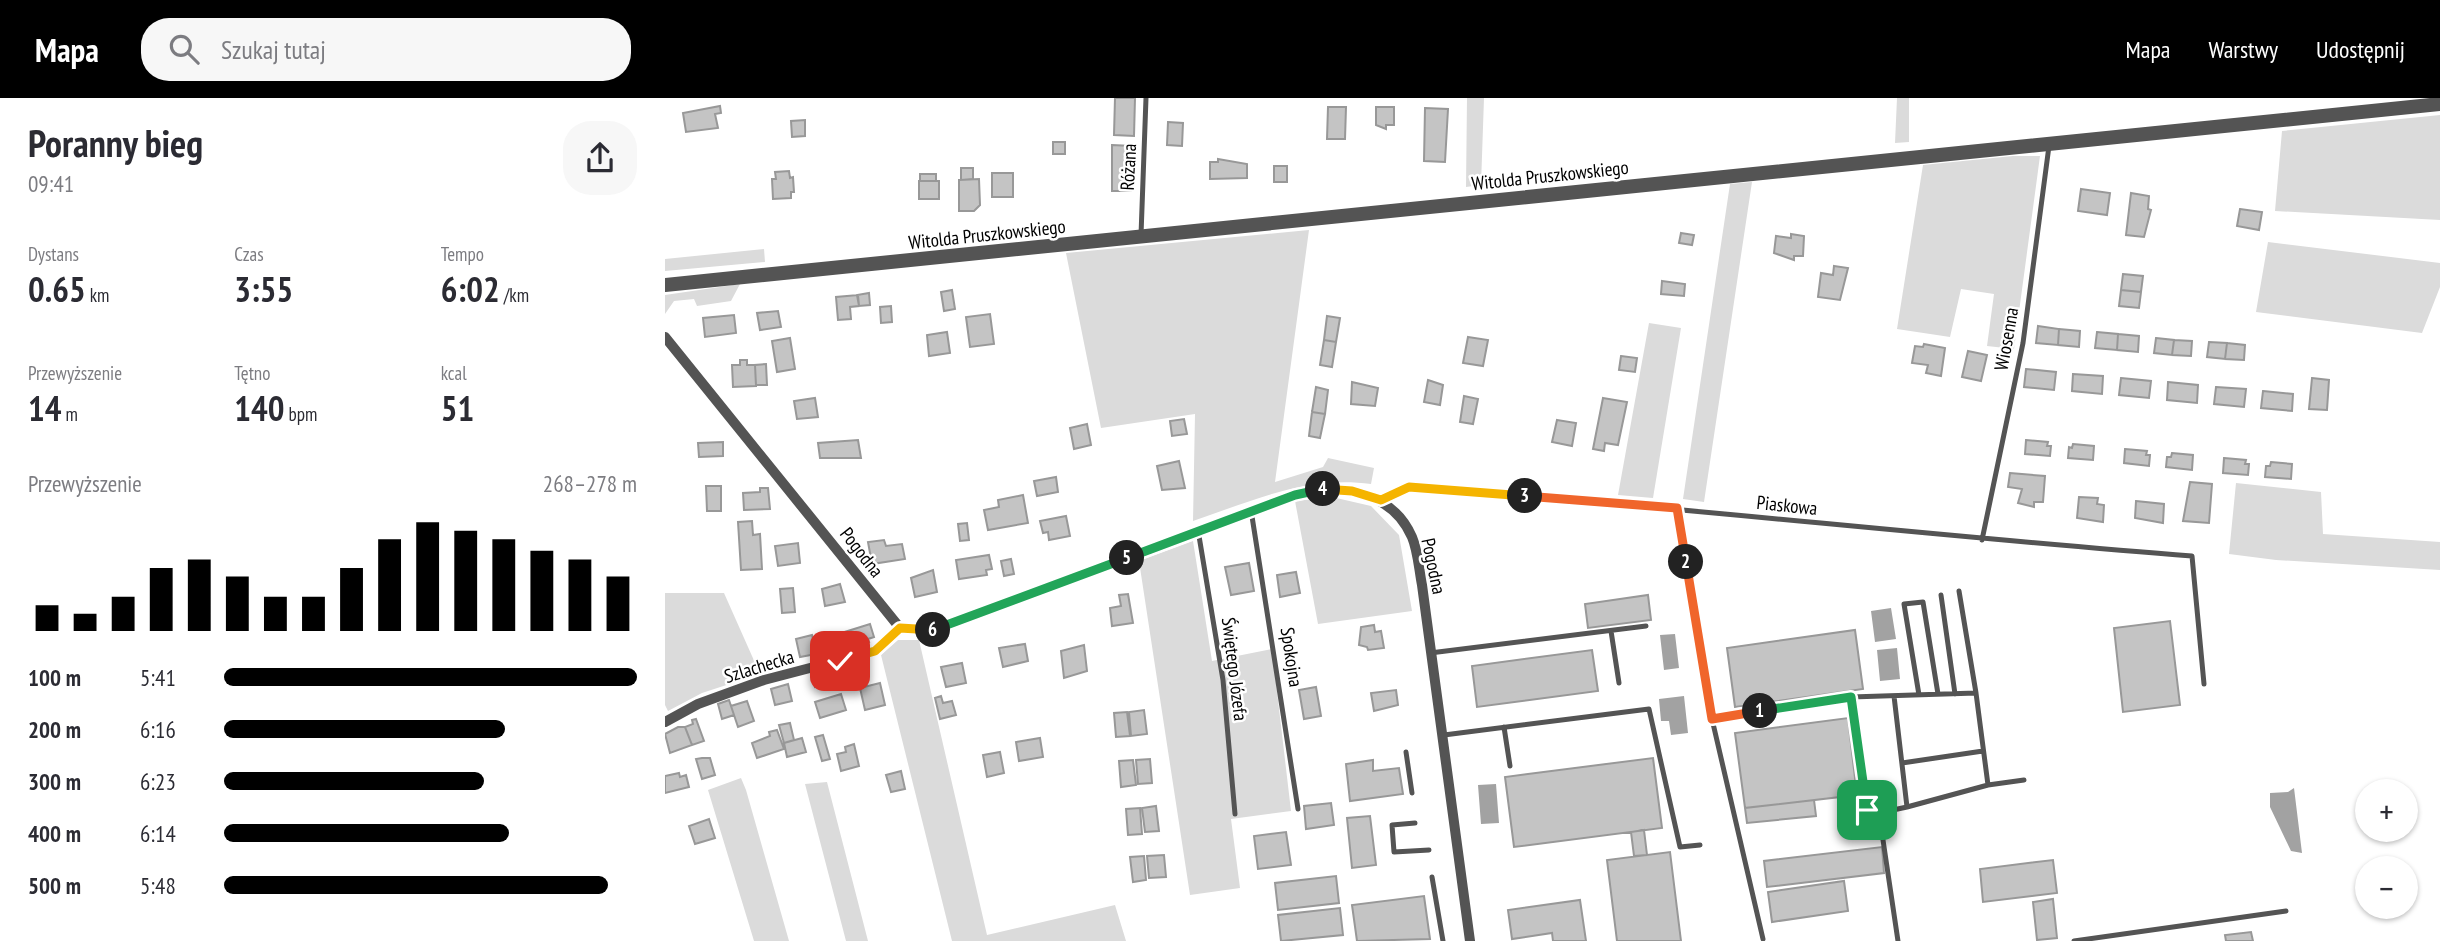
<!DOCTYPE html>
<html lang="pl">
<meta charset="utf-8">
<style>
:root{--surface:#fff;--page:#f7f7f7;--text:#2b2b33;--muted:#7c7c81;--accent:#000}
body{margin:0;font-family:"PT Sans Narrow",sans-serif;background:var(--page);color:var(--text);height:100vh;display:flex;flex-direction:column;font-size:26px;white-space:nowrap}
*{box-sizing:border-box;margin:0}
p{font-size:23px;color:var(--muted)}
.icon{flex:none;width:38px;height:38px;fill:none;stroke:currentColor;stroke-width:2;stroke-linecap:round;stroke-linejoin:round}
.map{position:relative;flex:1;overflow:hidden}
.sheet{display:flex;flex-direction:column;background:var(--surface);width:665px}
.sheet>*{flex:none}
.buttons{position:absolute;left:1690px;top:681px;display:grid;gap:14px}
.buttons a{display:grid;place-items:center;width:63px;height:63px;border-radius:50%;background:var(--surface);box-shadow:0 2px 5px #0004;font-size:35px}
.pin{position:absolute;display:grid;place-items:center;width:60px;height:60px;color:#fff;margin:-30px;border-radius:14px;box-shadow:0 4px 10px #0006}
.km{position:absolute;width:35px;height:35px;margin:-18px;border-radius:50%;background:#222;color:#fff;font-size:19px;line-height:35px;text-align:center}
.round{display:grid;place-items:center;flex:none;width:74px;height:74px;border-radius:28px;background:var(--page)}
.summary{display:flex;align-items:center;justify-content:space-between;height:119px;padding:0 28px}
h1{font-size:38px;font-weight:800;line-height:52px}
.figures{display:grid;grid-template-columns:repeat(3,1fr);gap:10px;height:119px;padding:7px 28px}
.figures div{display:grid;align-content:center}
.figures b{font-size:35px;font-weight:800}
.figures small{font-size:19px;font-weight:400}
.figures p{font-size:19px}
.chart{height:196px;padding:14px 28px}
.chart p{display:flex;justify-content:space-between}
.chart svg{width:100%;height:126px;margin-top:7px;stroke:var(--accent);stroke-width:6}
ul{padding:0 28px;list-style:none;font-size:23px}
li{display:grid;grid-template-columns:112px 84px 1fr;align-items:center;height:52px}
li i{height:18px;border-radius:9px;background:var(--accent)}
header{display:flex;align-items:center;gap:42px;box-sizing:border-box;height:98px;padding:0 35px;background:var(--accent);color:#fff}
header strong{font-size:33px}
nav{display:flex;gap:38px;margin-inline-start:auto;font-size:24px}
.search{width:490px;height:63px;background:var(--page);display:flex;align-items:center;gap:18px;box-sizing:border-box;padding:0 24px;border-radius:28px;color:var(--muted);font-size:26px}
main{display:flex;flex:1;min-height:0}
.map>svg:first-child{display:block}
.green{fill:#dbdbdb}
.water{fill:#a2a2a2}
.building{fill:#c4c4c4;stroke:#989898;stroke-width:2}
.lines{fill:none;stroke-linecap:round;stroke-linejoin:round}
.service{stroke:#545454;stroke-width:5}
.minor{stroke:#545454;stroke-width:10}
.tertiary{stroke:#545454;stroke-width:14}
.split-1-casing{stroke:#fff;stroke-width:14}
.split-2-casing{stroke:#fff;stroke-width:14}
.split-3-casing{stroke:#fff;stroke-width:14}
.split-4-casing{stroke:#fff;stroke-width:14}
.split-5-casing{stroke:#fff;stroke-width:14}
.split-6-casing{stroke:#fff;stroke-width:14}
.split-7-casing{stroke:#fff;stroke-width:14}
.split-1{stroke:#22a559;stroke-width:9}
.split-2{stroke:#f0652b;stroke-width:9}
.split-3{stroke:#f0652b;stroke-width:9}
.split-4{stroke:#f5b400;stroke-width:9}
.split-5{stroke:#22a559;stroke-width:9}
.split-6{stroke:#22a559;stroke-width:9}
.split-7{stroke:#f5b400;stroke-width:9}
.labels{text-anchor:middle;stroke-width:5;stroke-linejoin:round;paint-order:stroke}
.street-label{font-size:19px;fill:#000;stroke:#fff}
</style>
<header>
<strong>Mapa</strong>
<div class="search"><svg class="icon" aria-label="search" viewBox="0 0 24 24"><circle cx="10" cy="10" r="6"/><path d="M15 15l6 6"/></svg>Szukaj tutaj</div>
<nav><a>Mapa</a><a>Warstwy</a><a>Udostępnij</a></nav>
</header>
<main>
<section class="sheet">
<div class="summary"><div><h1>Poranny bieg</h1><p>09:41</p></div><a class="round"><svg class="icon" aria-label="share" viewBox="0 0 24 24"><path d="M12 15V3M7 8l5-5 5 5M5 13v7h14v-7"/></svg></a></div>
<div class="figures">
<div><p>Dystans</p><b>0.65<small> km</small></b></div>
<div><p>Czas</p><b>3:55</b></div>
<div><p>Tempo</p><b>6:02<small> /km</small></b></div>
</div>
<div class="figures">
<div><p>Przewyższenie</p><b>14<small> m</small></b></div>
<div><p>Tętno</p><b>140<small> bpm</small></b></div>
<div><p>kcal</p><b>51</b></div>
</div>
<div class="chart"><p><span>Przewyższenie</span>268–278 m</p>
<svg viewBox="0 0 160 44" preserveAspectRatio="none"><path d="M5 44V35M15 44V38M25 44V32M35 44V22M45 44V19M55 44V25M65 44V32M75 44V32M85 44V22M95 44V12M105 44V6M115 44V9M125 44V12M135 44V16M145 44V19M155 44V25"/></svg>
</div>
<ul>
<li><b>100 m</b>5:41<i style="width:100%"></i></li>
<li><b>200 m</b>6:16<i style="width:68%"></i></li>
<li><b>300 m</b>6:23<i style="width:63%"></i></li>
<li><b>400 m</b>6:14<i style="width:69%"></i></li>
<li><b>500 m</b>5:48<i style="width:93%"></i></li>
</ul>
</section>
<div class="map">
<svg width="1775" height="843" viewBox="0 0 1775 843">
<rect width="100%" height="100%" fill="#fff"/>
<path class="green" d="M802 0H819L816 87 801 89Z
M1232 0H1244V44L1230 45Z
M1775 17V122L1610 113 1617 33Z
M1348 58H1375L1349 251 1322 248 1329 196 1296 191 1285 239 1232 231 1258 67Z
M1087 84 1039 404 1018 401 1065 86Z
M644 132 610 384 658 369 663 360 709 370 706 386C642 377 587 403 528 423L530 316 436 330 401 155Z
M1603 144 1775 165V189L1757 235 1591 214Z
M99 151 100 164 0 173V161Z
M75 186 66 203 32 208 29 201 9 203 0 216V197Z
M984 225 1016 230 988 400 953 397Z
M1571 385 1656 394 1658 436 1775 444V472L1611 462 1564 456Z
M667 399 706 408 734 437 747 513 653 526 630 403Z
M528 443 547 563 607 551 626 713 566 721 575 790 525 797 474 463Z
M0 495H59L95 576 37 595 3 613 0 607Z
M233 542H254L322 837 450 807 461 843H287L216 557Z
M76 680 81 692 124 843H89L43 692Z
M162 684 203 843H181L140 686Z"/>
<path class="water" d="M1226 510 1231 541 1210 544 1206 513Z
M1010 536 1014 570 999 572 995 537Z
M1232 550 1235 581 1215 583 1212 552Z
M1019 598 1023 635 1006 637 1004 623H996L994 601Z
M831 686 834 725 816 726 813 687Z
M1629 690 1637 755 1626 753 1605 709V695L1623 694Z"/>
<path class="building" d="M450 0H470L469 38 449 37Z
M55 8 56 15 50 16 53 30 21 34 18 15Z
M663 9H681L680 41H662Z
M711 9H729V27H721V31L711 27Z
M760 10 783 11 780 64 759 63Z
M140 22V38L127 39 126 23Z
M503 24 518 25 517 48 502 47Z
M388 44H400V56H388Z
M447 47 467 48 466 93H447Z
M553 61 582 66V80L545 81V64H553Z
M609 68H622V84H609Z
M296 70H308V81L296 82Z
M124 73 125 80 128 79 129 94H126V100L108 101 107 81H111L110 74Z
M327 75H348V99H327Z
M255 76H271V83H255Z
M314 81 315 107 309 113H294V82Z
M254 83H274V101H254Z
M1416 91 1445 95 1442 117 1413 113Z
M1466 95 1484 98 1483 111 1486 112 1479 139 1461 137Z
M1575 111 1597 114 1594 132 1572 128Z
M1016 135 1029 137 1027 147 1014 145Z
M1126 136 1139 138 1138 158H1129V162L1109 155 1111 138 1126 140Z
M1169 168 1183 170 1175 202 1153 199 1156 175 1168 177Z
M1458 176 1478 178 1476 194 1456 192Z
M997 183 1020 186 1019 198 996 196Z
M287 192 290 211 279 213 276 194Z
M1456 192 1476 194 1474 210 1454 208Z
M204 195 205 207 194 208 192 197Z
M193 197 194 208 185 209 186 221 173 222 171 199Z
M226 208 227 224 216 225 215 209Z
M113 213 116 229 95 232 92 215Z
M325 216 329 246 305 249 301 219Z
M69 217 71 235 40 239 38 220Z
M662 218 675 220 671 244 659 242Z
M1373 228 1394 231 1393 247 1371 245Z
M1394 231 1415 233 1414 249 1393 247Z
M282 234 285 255 264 258 262 237Z
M1432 234 1453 236 1452 252 1430 250Z
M1453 236 1474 238 1473 254 1452 252Z
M803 239 823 242 818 268 798 265Z
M125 240 130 271 112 274 107 243Z
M1491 240 1509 242 1507 257 1489 255Z
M659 242 671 244 667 269 655 267Z
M1509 242 1527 243 1526 258 1507 257Z
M1544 244 1562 245 1560 261 1542 259Z
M1562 245 1580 247 1579 262 1560 261Z
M1259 246 1280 250 1276 278 1261 275 1263 267 1247 265 1250 248 1258 249Z
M1303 253 1322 257 1316 283 1297 279Z
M956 258 972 260 970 274 954 272Z
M75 262H82V267H90L91 288 68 289 67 267H75Z
M101 266 102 287H91L90 267Z
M1361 271 1391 274 1389 292 1359 289Z
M1408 276 1438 278 1437 296 1407 293Z
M1456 280 1486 283 1484 300 1454 297Z
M1647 280 1664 282 1662 312 1644 311Z
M763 282 778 287 775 307 759 304Z
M687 284 713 290 710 308 686 306Z
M1503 284 1533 287 1532 305 1502 302Z
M651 289 663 292 660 316 647 314Z
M1551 289 1581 291 1579 309 1549 306Z
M1598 293 1628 296 1627 313 1596 310Z
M799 298 813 301 808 326 795 324Z
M150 300 153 319 132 321 129 303Z
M938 300 962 304 953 347 940 345 939 353 928 351Z
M647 314 660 316 655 340 644 338Z
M519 321 522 336 507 338 505 323Z
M892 322 911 325 907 348 887 344Z
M422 326 426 347 409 351 405 330Z
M193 342 196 360H155L153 345Z
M1361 342 1383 344 1382 348H1386L1385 358 1360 356Z
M58 344V358L34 359 33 345Z
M1408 346 1429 348 1428 362 1403 360 1404 349 1407 350Z
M1460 351 1482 353 1481 357H1485L1484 368 1459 365Z
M1507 355 1528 357 1527 372 1501 369 1502 359H1506Z
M1559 360 1581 362 1580 366H1584L1583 377 1558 375Z
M514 363 520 390 497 392 492 368Z
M1606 364 1627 366 1626 381 1600 379 1601 368H1605Z
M1345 375 1380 378 1378 404H1369V409L1353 405 1357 391 1343 389Z
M391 379 393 394 372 398 369 383Z
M1525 384 1547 386 1544 425 1518 423Z
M41 388H56V413H42Z
M95 390H103L105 411 79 412 78 395 95 394Z
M358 397 363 425 323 432 319 412 334 409 333 402Z
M1414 399 1433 400 1432 406 1439 407 1438 424 1412 420Z
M1471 403 1499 406 1498 425 1470 420Z
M401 418 405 438 384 442 383 434 378 435 375 423Z
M87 423 88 437 95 436 97 471 76 472 73 424Z
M302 425 304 442 295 443 293 426Z
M219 442 221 448 237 446 240 461 207 466 203 444Z
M133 445 135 465 113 468 110 448Z
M324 457 327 471 321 472 322 477 294 481 291 462Z
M346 461 349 476 339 478 336 463Z
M584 465 589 493 566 497 560 469Z
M268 472 272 494 250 499 246 480Z
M631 474 635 495 615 499 612 477Z
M175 486 180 504 160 508 157 491Z
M128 490 130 514 117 515 115 491Z
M463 496 468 525 447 528 445 510 456 508 454 497Z
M983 497 986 522 923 530 920 506Z
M1505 523 1515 607 1458 614 1449 530Z
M205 526 209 539 203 541 204 544 174 549 170 537Z
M709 527 710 534 716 533 719 550 703 552 702 549 694 547 696 529Z
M1190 532 1198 591 1070 609 1062 550Z
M147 537 151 556 135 559 131 541Z
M360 546 363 563 338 569 334 550Z
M419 547 422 573 399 580 396 553Z
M927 552 933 593 812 609 807 568Z
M297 565 301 585 281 589 276 569Z
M166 573 168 585 150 589 147 577Z
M215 585 220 607 200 612 195 590Z
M123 586 127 603 110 607 106 591Z
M651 589 656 618 639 621 634 592Z
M731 592 733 607 709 613 706 595Z
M176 596 181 612 155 620 150 604Z
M276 598 278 605 287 603 291 617 275 621 270 600Z
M64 602 69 617 57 621 53 606Z
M82 603 89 623 73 629 66 608Z
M479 612 482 636 466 638 464 614Z
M462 614 465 638 451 639 449 615Z
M1183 620 1192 697 1080 710 1070 635Z
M31 621 39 643 27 647 20 629 28 626 27 622Z
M125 625 129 642 119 645 114 627Z
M13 629H20L27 647 5 655 0 636Z
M112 632 119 651 92 660 87 645 105 638 104 634Z
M158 637 165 661 157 663 150 639Z
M137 640 141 654 122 659 119 645Z
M375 640 378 659 354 663 351 644Z
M189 646 194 668 176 673 172 656 181 654 180 649Z
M335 654 339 675 322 679 318 657Z
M37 660H45L50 677 37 681 31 661Z
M988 660 997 730 849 749 840 679Z
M485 661 487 685 473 686 471 662Z
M468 662 471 687 456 689 454 663Z
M708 662V673L734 670 738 696 685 703 681 666Z
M236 673 240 691 226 694 221 677Z
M14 675 15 679 21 677 24 689 0 695V678Z
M1149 702 1151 718 1082 725 1080 710Z
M666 705 669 727 641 731 639 708Z
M491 708 494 733 480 734 477 710Z
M475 710 477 736 463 737 461 711Z
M705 718 711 767 687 770 682 720Z
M44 721 50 740 30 746 24 728Z
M979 732 982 757 969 758 966 734Z
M621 734 626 767 593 771 589 738Z
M1217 749 1219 775 1102 789 1099 763Z
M1005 754 1016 843H952L942 762Z
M499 757 501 779 484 780 482 758Z
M479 758 481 782 468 784 465 759Z
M1388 762 1392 795 1318 804 1315 771Z
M671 778 674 805 613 812 610 785Z
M1179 783 1183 813 1107 824 1103 794Z
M759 798 765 841 692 843 687 807Z
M1388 801 1392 840 1372 842 1368 804Z
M915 802 921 843H888L887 835 847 841 843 812Z
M675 810 678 837 616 843 613 817Z
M1586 834 1588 843H1561L1560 837Z"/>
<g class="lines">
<path class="service" d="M476 137 481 0
M716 402 744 389C1006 408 1266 438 1527 458L1539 586
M1012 410 1047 621
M586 412 633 711
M533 432 558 582 570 716
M1317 442 1358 245 1384 48
M1294 493 1311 595
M1276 497 1290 596
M946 533 954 585
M765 555 981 528
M1254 597 1239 506 1258 504 1273 596
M1186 599 1202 712 1214 715 1233 843
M839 629 845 668
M779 637 984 611 1015 749 1035 747
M741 654 747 695
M1237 665 1318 653
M1242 709 1323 687
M1214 715 1242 709 1229 598
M750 725 727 727 729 754 764 752
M767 779 778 843
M1098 841 1047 621 1186 599 1311 595 1323 687 1359 682
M1409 843 1621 813"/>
<path class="minor" d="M0 239 235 530 263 534 630 397C675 388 726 391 747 439 753 453 754 472 757 487L805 843
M0 624 33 606 99 582 210 553 235 530"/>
<path class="tertiary" d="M0 187 1775 6"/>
</g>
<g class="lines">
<defs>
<path id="split-1" d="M1095 613 1186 599 1202 712"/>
<path id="split-2" d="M1021 464 1047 621 1095 613"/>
<path id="split-3" d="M860 398 1012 410 1021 464"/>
<path id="split-4" d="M658 391 687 393 716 402 744 389 860 398"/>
<path id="split-5" d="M462 460 630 397 658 391"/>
<path id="split-6" d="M268 532 462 460"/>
<path id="split-7" d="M175 563 210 553 235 530 268 532"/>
</defs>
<use href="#split-1" class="split-1-casing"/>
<use href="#split-2" class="split-2-casing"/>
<use href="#split-3" class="split-3-casing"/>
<use href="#split-4" class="split-4-casing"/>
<use href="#split-5" class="split-5-casing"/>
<use href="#split-6" class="split-6-casing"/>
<use href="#split-7" class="split-7-casing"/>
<use href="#split-1" class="split-1"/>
<use href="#split-2" class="split-2"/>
<use href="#split-3" class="split-3"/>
<use href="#split-4" class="split-4"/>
<use href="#split-5" class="split-5"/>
<use href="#split-6" class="split-6"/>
<use href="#split-7" class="split-7"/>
</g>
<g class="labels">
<g class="street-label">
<text transform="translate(463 69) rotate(-87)" y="7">Różana</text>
<text transform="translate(885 77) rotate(-6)" y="7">Witolda Pruszkowskiego</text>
<text transform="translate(322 136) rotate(-6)" y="7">Witolda Pruszkowskiego</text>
<text transform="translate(1341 241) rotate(-80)" y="7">Wiosenna</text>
<text transform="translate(1122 407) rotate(6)" y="7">Piaskowa</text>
<text transform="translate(197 454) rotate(52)" y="7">Pogodna</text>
<text transform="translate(769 468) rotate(78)" y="7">Pogodna</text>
<text transform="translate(627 559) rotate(81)" y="7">Spokojna</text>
<text transform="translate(94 568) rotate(-17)" y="7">Szlachecka</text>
<text transform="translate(570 571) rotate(83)" y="7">Świętego Józefa</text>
</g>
</g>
</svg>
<div class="buttons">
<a>+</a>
<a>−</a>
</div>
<div class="pin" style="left:1202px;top:712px;background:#1e9e55"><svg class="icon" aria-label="arrive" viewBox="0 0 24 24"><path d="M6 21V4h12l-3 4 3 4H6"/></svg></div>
<div class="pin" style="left:175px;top:563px;background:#d93025"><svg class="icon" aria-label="check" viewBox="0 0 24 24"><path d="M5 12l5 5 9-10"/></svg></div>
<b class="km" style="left:1095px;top:613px">1</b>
<b class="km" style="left:1021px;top:464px">2</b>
<b class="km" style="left:860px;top:398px">3</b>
<b class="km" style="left:658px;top:391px">4</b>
<b class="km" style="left:462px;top:460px">5</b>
<b class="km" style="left:268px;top:532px">6</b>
</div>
</main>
